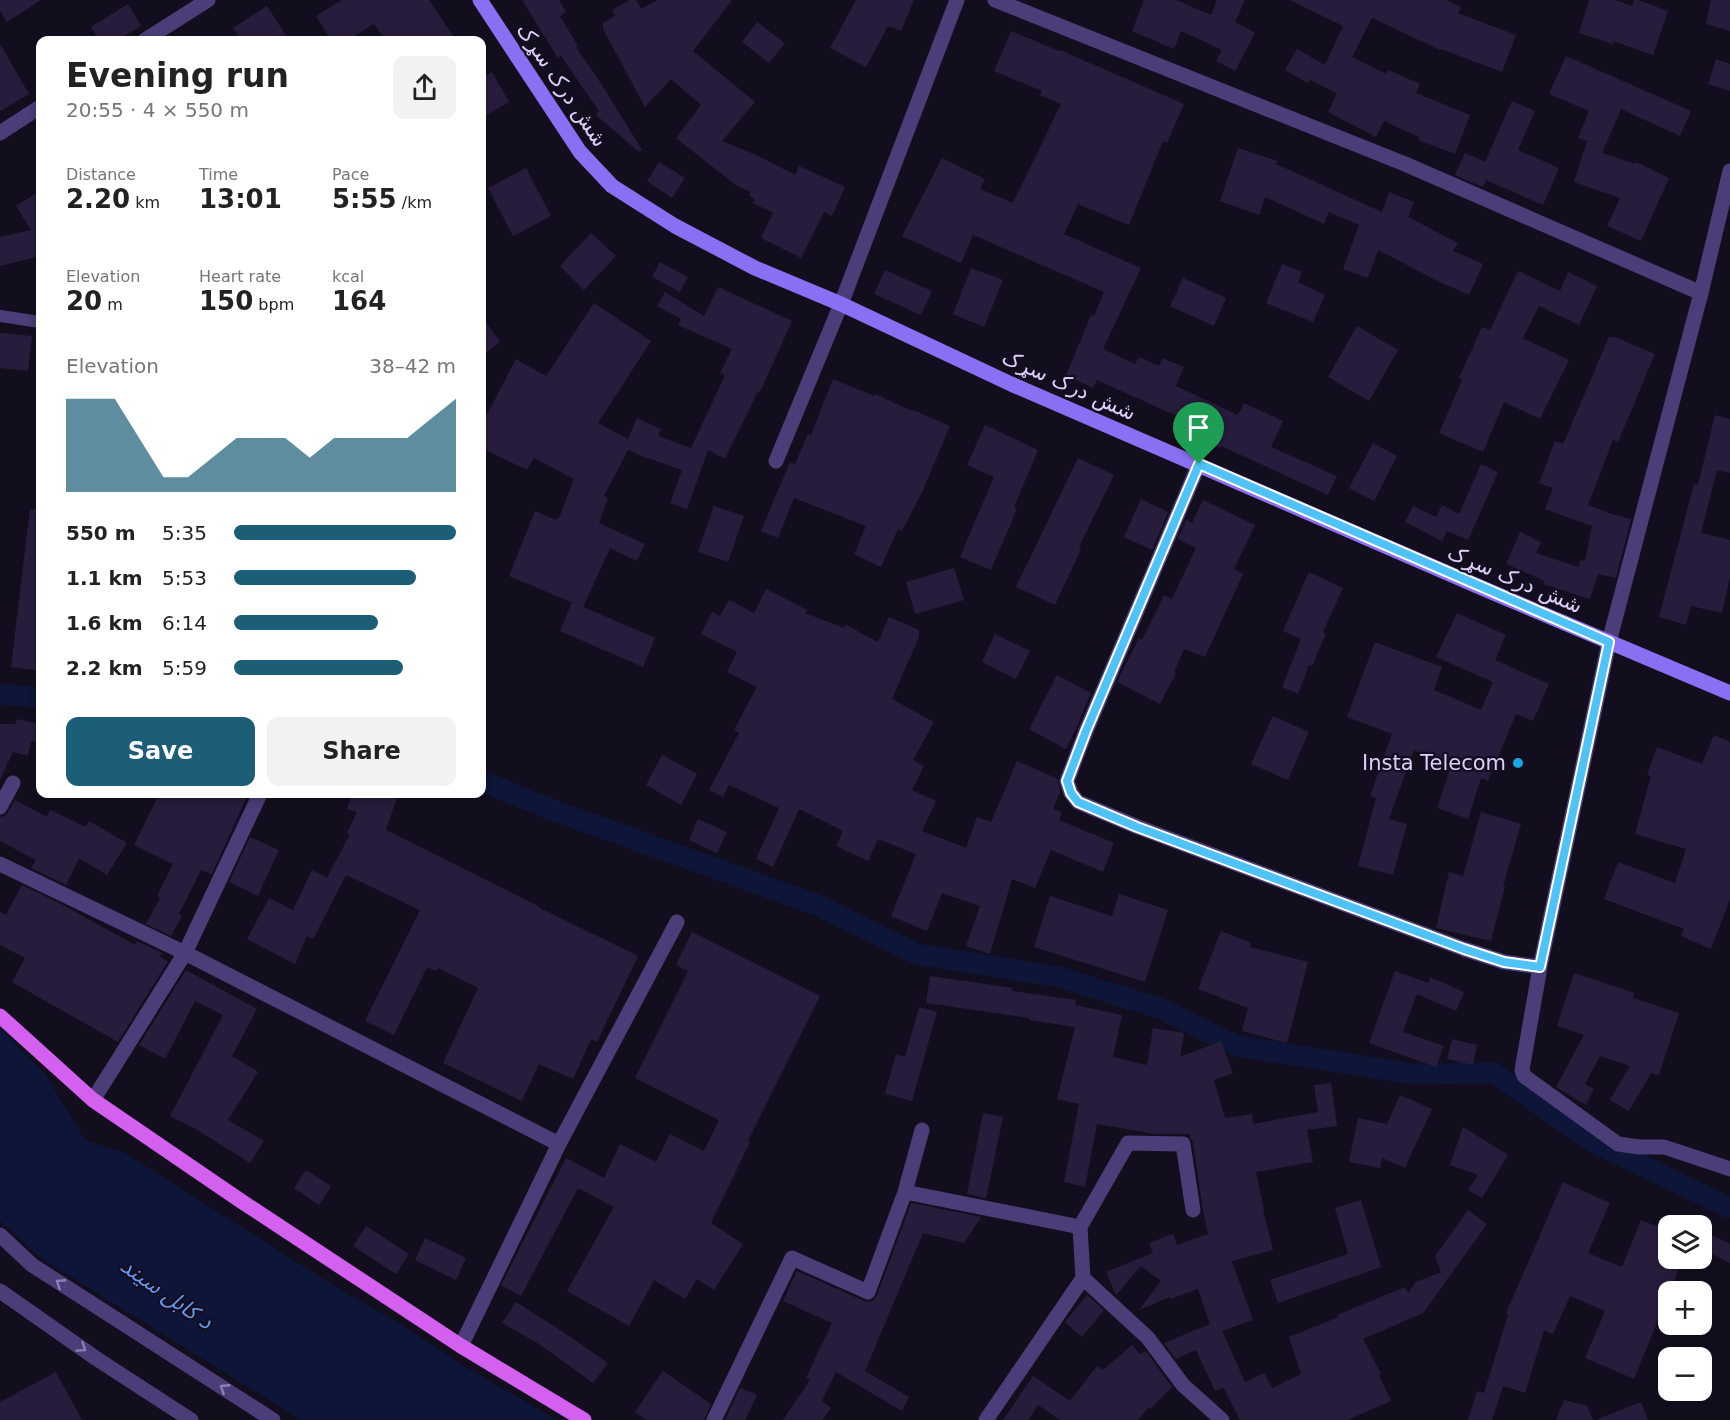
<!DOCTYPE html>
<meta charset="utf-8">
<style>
:root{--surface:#fff;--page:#f2f2f2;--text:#222;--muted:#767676;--accent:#1c5e78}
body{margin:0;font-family:"DejaVu Sans","Noto Sans Arabic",sans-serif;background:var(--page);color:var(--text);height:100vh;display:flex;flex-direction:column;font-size:22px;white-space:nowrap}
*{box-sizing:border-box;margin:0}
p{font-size:20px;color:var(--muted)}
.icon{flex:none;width:33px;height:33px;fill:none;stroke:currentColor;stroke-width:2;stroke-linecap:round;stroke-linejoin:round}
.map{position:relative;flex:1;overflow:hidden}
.drawer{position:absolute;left:36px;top:36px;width:450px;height:762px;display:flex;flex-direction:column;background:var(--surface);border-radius:12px;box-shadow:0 3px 9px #0003}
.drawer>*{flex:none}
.buttons{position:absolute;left:1658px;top:1215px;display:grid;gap:12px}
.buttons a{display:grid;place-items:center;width:54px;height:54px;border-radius:12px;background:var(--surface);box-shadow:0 3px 9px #0003;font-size:30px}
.pin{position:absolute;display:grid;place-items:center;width:51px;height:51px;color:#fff;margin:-62px -26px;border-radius:50% 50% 50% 0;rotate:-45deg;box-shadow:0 0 6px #0007}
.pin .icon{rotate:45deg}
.round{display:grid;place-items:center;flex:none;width:63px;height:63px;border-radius:12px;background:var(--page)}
.summary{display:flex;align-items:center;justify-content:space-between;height:102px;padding:0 30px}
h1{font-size:33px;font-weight:800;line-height:45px}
.figures{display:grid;grid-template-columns:repeat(3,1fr);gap:9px;height:102px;padding:6px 30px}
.figures div{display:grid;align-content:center}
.figures b{font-size:26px;font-weight:800}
.figures small{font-size:16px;font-weight:400}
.figures p{font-size:16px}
.chart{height:168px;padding:12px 30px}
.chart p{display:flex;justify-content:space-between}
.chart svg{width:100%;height:108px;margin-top:6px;fill:var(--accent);opacity:.7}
.cta{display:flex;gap:12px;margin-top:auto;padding:12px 30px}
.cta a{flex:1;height:69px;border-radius:12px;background:var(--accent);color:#fff;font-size:24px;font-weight:800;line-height:69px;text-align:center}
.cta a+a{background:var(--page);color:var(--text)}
ul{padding:0 30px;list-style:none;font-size:20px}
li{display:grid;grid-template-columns:96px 72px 1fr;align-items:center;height:45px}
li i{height:15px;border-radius:8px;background:var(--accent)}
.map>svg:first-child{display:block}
.water{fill:#0d1538}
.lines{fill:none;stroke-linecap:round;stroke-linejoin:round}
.canal{stroke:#0d1538;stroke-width:21}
.building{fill:#281c3d}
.service{stroke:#4a3d78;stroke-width:12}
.minor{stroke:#4a3d78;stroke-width:15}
.tertiary{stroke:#4a3d78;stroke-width:15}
.secondary{stroke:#8a6ff2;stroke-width:15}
.primary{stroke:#d460f0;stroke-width:15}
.oneway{stroke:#8c7fb3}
.route-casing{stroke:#fff;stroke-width:12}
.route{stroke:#4fc3f7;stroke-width:8}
.poi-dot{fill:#15a8e1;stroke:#130e1e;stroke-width:2}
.labels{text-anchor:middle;stroke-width:4.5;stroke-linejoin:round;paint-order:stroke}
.street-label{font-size:21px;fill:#dccffb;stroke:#130e1e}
.poi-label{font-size:21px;fill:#dccffb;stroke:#130e1e;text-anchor:end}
.water-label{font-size:22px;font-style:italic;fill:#6798f1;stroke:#130e1e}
</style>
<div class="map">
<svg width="1730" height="1420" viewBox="0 0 1730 1420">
<rect width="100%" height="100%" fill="#130e1e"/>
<path class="water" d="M0 1028 45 1074 85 1140 125 1153 333 1285 405 1327 474 1372 557 1420H301L41 1258 0 1221Z"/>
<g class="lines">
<path class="canal" d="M0 694 40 698
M482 781 547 808 817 905 917 954 1059 977 1159 1008 1237 1046 1413 1074 1494 1073 1593 1142 1730 1208"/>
</g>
<path class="building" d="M0 0H41L7 22 0 11Z
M342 0H429L456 40H385L374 24 348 40H331L316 16Z
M522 0H559L566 12 560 16 578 46 576 47 602 85 642 150 639 152 596 115 599 111 561 56 558 58Z
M630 0H636L641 9 658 0H732L693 51 755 102 722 141 756 155 795 175 799 166 845 187 832 216 824 212 801 258 761 238 773 213 753 203 755 200 749 195 751 192 737 186 676 138 701 105 671 79 645 107 603 29V23L615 16 612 10Z
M856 0H914L901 31 888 26 866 67 830 48Z
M1144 0H1176L1211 15 1217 0H1245L1235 22 1255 33 1235 71 1216 61 1222 50 1181 31 1174 49 1132 31Z
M1290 0H1446L1461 7 1458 13 1516 35 1502 72 1441 49 1440 50 1372 18 1352 57 1386 74 1388 70 1420 84 1416 93 1470 115 1455 154 1418 140 1419 137 1384 121 1376 137 1328 112 1337 93 1310 80 1308 83 1285 70 1297 49 1325 65 1343 26Z
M1589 0H1615L1632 6 1634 0H1638L1668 11 1653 55 1613 41V44L1579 33Z
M1711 0H1730V31L1706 24Z
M128 4 141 26 118 40H99L91 27Z
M267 6 289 40H241L233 28Z
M757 22 785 43 769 63 742 42Z
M1011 31 1059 51 1060 50 1184 104 1167 143 1163 141 1129 225 1078 204 1064 234 1141 268 1103 349 1135 364 1139 357 1159 366 1162 358 1184 367 1176 386 1238 415 1244 403 1283 421 1271 447 1337 476 1328 495 1221 446 1220 448 1175 427 1179 417 1097 380 1093 388 1066 375 1091 315 1094 316 1104 292 973 235 961 263 902 236 942 158 985 179 980 189 1013 203 1061 104 1040 95 1042 91 994 71Z
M0 44 29 94 0 111Z
M1566 56 1691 111 1680 136 1621 109 1602 153 1635 164 1636 162 1669 178 1641 241 1607 226 1620 198 1574 182 1587 141 1578 138 1589 111 1549 94Z
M1716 59 1730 64V91L1708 84Z
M492 72 509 102 482 118V78Z
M1512 101 1535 111 1518 150 1559 168 1543 205 1486 180 1483 187 1455 175 1465 153 1485 162Z
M1238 148 1277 161 1276 164 1382 212 1389 192 1414 202 1408 217 1458 243 1453 251 1483 264 1469 295 1438 281 1378 250 1368 278 1343 269 1359 225 1329 212 1324 224 1265 197 1259 215 1220 201Z
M659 162 685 178 672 198 647 181Z
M526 168 551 216 513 236 488 188Z
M40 191V256L0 266V237L31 230 16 206Z
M591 233 616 256 584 290 560 266Z
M660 262 688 277 680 292 652 277Z
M1282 264 1302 272 1298 282 1325 295 1313 322 1266 303Z
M971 268 1003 280 984 327 953 314Z
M885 270 932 291 921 315 874 294Z
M1518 271 1560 291 1568 272 1597 286 1579 325 1539 306 1523 338 1569 360 1540 419 1504 402 1483 452 1439 433 1462 380 1459 378 1482 327 1490 330Z
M1183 278 1226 298 1214 326 1170 306Z
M718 287 792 321 760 392 758 391 725 459 708 450 687 509 670 503 682 470 648 458V459L628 450 604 496 608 498 599 523 645 544 637 561 610 548 583 607 509 576 535 511 556 520 557 517 559 518 574 479 534 458 527 470 482 448V424L516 359 546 376 594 303 651 341 598 423 628 439 637 418 661 429 658 436 691 448 725 375 720 373 732 349 678 325 681 319 657 306 665 292 704 316Z
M482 317 500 342 482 356Z
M1357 326 1398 350 1369 401 1328 377Z
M0 333 32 336 28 371 0 368Z
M1609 337H1615L1655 354 1618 442 1613 440 1588 505 1615 515 1631 519 1616 578 1598 574 1590 599 1543 584 1545 581 1506 564 1520 532 1541 542 1536 553 1578 567 1581 560 1585 561 1592 526 1545 509 1553 488 1539 483 1555 441 1563 444Z
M833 379 874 396 875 394 912 411 913 410 950 426 923 490 902 531 898 529 881 567 854 554 866 526 794 498 778 538 761 531 790 462 795 464 808 434 811 435Z
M1715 415 1730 419V473L1717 470 1701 533 1730 540V577L1722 613 1691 606 1686 625 1659 617 1694 484 1698 485Z
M985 425 1038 450 1014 507 1017 509 991 570 960 557 994 477 967 465Z
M1373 443 1397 456 1374 501 1349 488Z
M1078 458 1114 475 1079 547 1081 549 1055 605 1016 587Z
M1481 464 1498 472 1468 540 1447 531 1442 541 1405 522 1413 506 1436 517 1442 505 1459 514Z
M1141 499 1168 512 1152 550 1124 537Z
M1203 500 1255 525 1234 569 1243 574 1205 657 1184 649 1174 672 1176 673 1160 704 1117 682 1139 638 1142 640 1164 595 1172 599 1196 548 1178 539 1186 520 1192 523Z
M714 506 744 516 728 562 698 552Z
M30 509H40V671L11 667Z
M954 568 964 600 915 614 906 582Z
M1309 572 1343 588 1323 632 1326 634 1312 666 1309 665 1298 694 1282 687 1301 639 1283 631Z
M766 589 807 610 805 613 844 628 846 625 878 642 889 617 919 630V637L892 699 934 722 913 760 924 766 912 790 936 801 922 831 966 848 977 817 991 822 1017 761 1058 779 1060 792 1053 809 1062 812 1059 820 1114 843 1103 872 1051 850 1035 888 1012 879 990 954 966 946 980 906 942 893 927 931 891 916 916 854 878 839 868 861 836 846 843 831 799 809 773 867 756 859 779 808 729 785 723 797 709 790 739 733 734 730 757 687 727 672 737 652 701 634 712 612 720 616 729 600 754 613Z
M572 602 655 638 643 667 560 631Z
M1457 613 1506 635 1495 660 1549 684 1533 721 1516 714 1488 781 1481 778 1468 819 1437 808 1451 766 1414 750 1389 819 1407 824 1393 875 1358 866 1376 798 1370 796 1392 734 1347 717 1375 642 1442 667 1434 690 1481 710 1493 682 1436 657Z
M995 634 1030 651 1016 679 982 662Z
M1057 675 1091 693 1077 726 1066 749 1029 729Z
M1273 716 1309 732 1288 780 1251 764Z
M17 719 40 724V743L31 741 28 756 13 752 0 780V724H15Z
M1714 735 1730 742V899L1711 949 1681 936 1684 929 1604 899 1618 862 1675 883 1686 849 1635 834 1651 776 1647 775 1657 747 1702 764Z
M662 755 697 774 681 805 646 785Z
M159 794H248L212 874 201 870 179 914 182 916 171 936 146 924 160 898 157 896 173 864 134 845Z
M352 794H398L386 830 538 906V907L638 956 597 1042 591 1039 573 1079 539 1064 522 1101 443 1063 478 988 438 968 436 971 427 967 394 1035 365 1021 420 910 346 875 313 939 307 936 295 964 247 939 269 898 293 910 312 870 327 878 350 834 347 833 357 812 347 809Z
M15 800 47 817 50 810 86 827 89 821 127 843 107 875 79 858 66 885 31 868 36 860 0 841V817L5 816 8 812Z
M1481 812 1521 824 1503 886H1505L1491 941 1436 928 1449 872 1463 876Z
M698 819 727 832 717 853 689 840Z
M250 837 279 850 258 896 229 882Z
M22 885 61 904 135 945 137 941 162 953 160 957 168 961 118 1042 12 982 25 958 0 945V912L6 915Z
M1119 894 1168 910 1145 982 1034 947 1050 896 1112 916Z
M1221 931 1251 943 1250 947 1308 962 1287 1043 1242 1031 1248 1008 1198 989Z
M692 932 820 996 748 1141 750 1142 711 1223 743 1244 714 1290 697 1279 685 1299 654 1280 629 1326 567 1291 614 1207 578 1188 521 1296 501 1285 566 1158 604 1178 620 1144 656 1162 670 1134 704 1151 719 1120 635 1078 688 971 676 965Z
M186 970 257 1009 232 1056 258 1072 228 1120 264 1141 250 1163 194 1128 170 1116 223 1015 195 1001 165 1059 139 1045Z
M1395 971 1428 983 1430 977 1464 992 1456 1011 1417 994 1403 1032 1444 1046 1436 1067 1369 1043Z
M1574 973 1634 993 1633 998 1679 1013 1659 1075 1651 1073 1629 1111 1610 1100 1630 1066 1600 1056 1585 1084 1594 1089 1586 1105 1556 1087 1584 1035 1557 1026Z
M930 976 1013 988 1012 991 1076 1000 1075 1005 1122 1015 1113 1057 1147 1065 1153 1028 1184 1033 1180 1057 1221 1041 1233 1073 1214 1080 1225 1118 1252 1114 1253 1124 1318 1112 1314 1085 1331 1083 1337 1126 1307 1130 1313 1162 1256 1172 1264 1210H1263L1273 1250 1232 1261 1253 1320 1222 1331 1245 1382 1264 1373 1272 1388 1301 1374 1289 1337 1339 1317 1337 1315 1405 1287 1408 1293 1416 1282 1441 1272 1435 1256 1468 1210 1487 1224 1423 1313 1363 1339 1381 1374 1379 1375 1391 1401 1347 1420H1240L1223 1387 1215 1391 1196 1350 1176 1359 1164 1343 1210 1324 1198 1289 1170 1299V1297L1139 1310 1161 1281 1141 1266 1116 1295 1106 1272 1153 1253 1149 1243 1173 1234 1177 1245 1208 1234 1203 1210 1193 1143 1189 1134H1155L1097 1124 1085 1187 1064 1182 1079 1104 1057 1099 1075 1027 1029 1020 1030 1018 926 1003Z
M919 1007 937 1012 912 1101 885 1094 896 1054 905 1057Z
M1452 1039 1477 1045 1473 1065 1447 1059Z
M1400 1095 1432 1109 1405 1168 1382 1158 1380 1168 1349 1162 1358 1118 1387 1124Z
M983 1113 1003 1117 986 1198 967 1194Z
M1463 1127 1508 1155 1482 1198 1468 1190 1478 1175 1450 1165Z
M306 1170 331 1186 319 1205 294 1188Z
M1563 1182 1610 1203 1588 1253 1622 1267 1641 1220 1668 1231V1258H1683L1670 1292H1668V1295L1634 1379 1585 1358 1605 1311 1570 1296 1553 1334 1544 1330 1525 1393 1503 1386 1492 1420H1468L1477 1391 1484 1393 1508 1315 1506 1313Z
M1361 1200 1381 1267 1278 1303 1270 1280 1348 1254 1335 1208Z
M911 1203 981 1217 964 1243 923 1233 865 1371 909 1397 902 1411 836 1372 822 1401 831 1408 822 1420H783L810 1380 806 1378 832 1323 783 1301 797 1271 864 1301 869 1302 874 1300 877 1295Z
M366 1226 409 1254 396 1274 353 1246Z
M1709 1234 1730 1244V1263L1702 1249Z
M425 1238 466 1258 456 1280 415 1260Z
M1087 1295 1104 1310 1082 1337 1065 1322Z
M516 1302 563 1332 608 1363 593 1383 539 1344 502 1323Z
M1132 1345 1140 1354 1146 1351 1172 1387 1150 1409 1149 1407 1138 1420H1060L1038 1405 1028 1420H1003L1033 1376 1070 1401 1097 1366 1103 1370Z
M663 1371 711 1404 704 1420H647L635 1412Z
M56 1372 82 1420H0V1402Z
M740 1388 757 1395 745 1420H725Z
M1564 1400 1587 1406 1593 1420H1556Z
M1641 1402 1648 1420H1598V1419Z"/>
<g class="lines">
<path class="service" d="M0 316 40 322"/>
<path class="minor" d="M995 0 1405 164 1701 293
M145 40 208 0
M0 133 40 107
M776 461 841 304 957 0
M1199 464 1086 731 1067 781 1071 793 1078 802 1138 827 1464 949 1504 962 1540 967
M1609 642 1540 967 1522 1070 1524 1076 1618 1144 1639 1147H1664L1730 1169
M0 807 13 783
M0 864 185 953 559 1144
M93 1100 185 953 260 794
M905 1192 1080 1227 1128 1143 1183 1144 1193 1210
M0 1235 32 1265 273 1420
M1083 1278 1148 1338 1183 1385 1222 1420
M0 1291 97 1359 191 1420
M461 1346 559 1144 677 922
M714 1420 792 1258 868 1292 905 1192 922 1130
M986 1420 1083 1278 1080 1227"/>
<path class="tertiary" d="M1609 642 1701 293 1730 171"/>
<path class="secondary" d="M480 0 580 152 612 186 675 226 755 268 841 304 1011 384 1489 591 1730 693"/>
<path class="primary" d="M0 1016 93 1100 241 1201 461 1346 584 1420"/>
</g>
<defs><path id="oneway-chevron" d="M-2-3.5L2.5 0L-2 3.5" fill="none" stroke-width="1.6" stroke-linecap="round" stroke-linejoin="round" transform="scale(1.5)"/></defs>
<g class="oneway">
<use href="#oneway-chevron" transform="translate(60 1283) rotate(-147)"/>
<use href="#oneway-chevron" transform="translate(82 1348) rotate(35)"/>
<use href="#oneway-chevron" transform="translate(224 1388) rotate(-147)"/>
</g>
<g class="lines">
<defs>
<path id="route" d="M1199 464 1609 642 1540 967 1504 962 1464 949 1137 827 1078 802 1071 793 1067 781 1086 731Z"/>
</defs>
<use href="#route" class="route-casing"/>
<use href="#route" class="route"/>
</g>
<circle class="poi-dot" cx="1518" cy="763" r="6"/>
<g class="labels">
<g class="street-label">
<text transform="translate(562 85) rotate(56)" y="7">شش درک سړک</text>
<text transform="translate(1069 385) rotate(24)" y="7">شش درک سړک</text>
<text transform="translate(1515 579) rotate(23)" y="7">شش درک سړک</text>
</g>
<g class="poi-label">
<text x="1506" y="770">Insta Telecom</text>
</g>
<g class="water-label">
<text transform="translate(167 1293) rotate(35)" y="8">د کابل سيند</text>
</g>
</g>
</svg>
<div class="buttons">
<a><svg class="icon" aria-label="layers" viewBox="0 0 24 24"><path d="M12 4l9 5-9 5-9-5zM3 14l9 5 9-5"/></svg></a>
<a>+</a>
<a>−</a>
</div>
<div class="pin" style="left:1199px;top:464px;background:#1e9e55"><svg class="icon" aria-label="arrive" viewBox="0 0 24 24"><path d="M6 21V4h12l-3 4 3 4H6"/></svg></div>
<section class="drawer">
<div class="summary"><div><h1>Evening run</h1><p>20:55 · 4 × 550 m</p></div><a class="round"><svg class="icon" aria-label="share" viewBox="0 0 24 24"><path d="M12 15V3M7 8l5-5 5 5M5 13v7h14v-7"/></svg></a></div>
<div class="figures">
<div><p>Distance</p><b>2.20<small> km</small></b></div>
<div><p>Time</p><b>13:01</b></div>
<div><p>Pace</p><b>5:55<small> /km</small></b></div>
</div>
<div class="figures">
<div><p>Elevation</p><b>20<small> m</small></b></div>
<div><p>Heart rate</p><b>150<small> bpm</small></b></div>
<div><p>kcal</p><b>164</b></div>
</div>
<div class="chart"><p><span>Elevation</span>38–42 m</p>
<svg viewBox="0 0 160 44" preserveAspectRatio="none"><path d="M0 44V6L10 6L20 6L30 22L40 38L50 38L60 30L70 22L80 22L90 22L100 30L110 22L120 22L130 22L140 22L150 14L160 6V44z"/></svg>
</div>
<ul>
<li><b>550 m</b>5:35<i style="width:100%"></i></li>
<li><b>1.1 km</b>5:53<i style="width:82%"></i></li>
<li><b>1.6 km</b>6:14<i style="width:65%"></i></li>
<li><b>2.2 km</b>5:59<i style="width:76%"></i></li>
</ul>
<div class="cta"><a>Save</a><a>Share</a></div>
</section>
</div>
